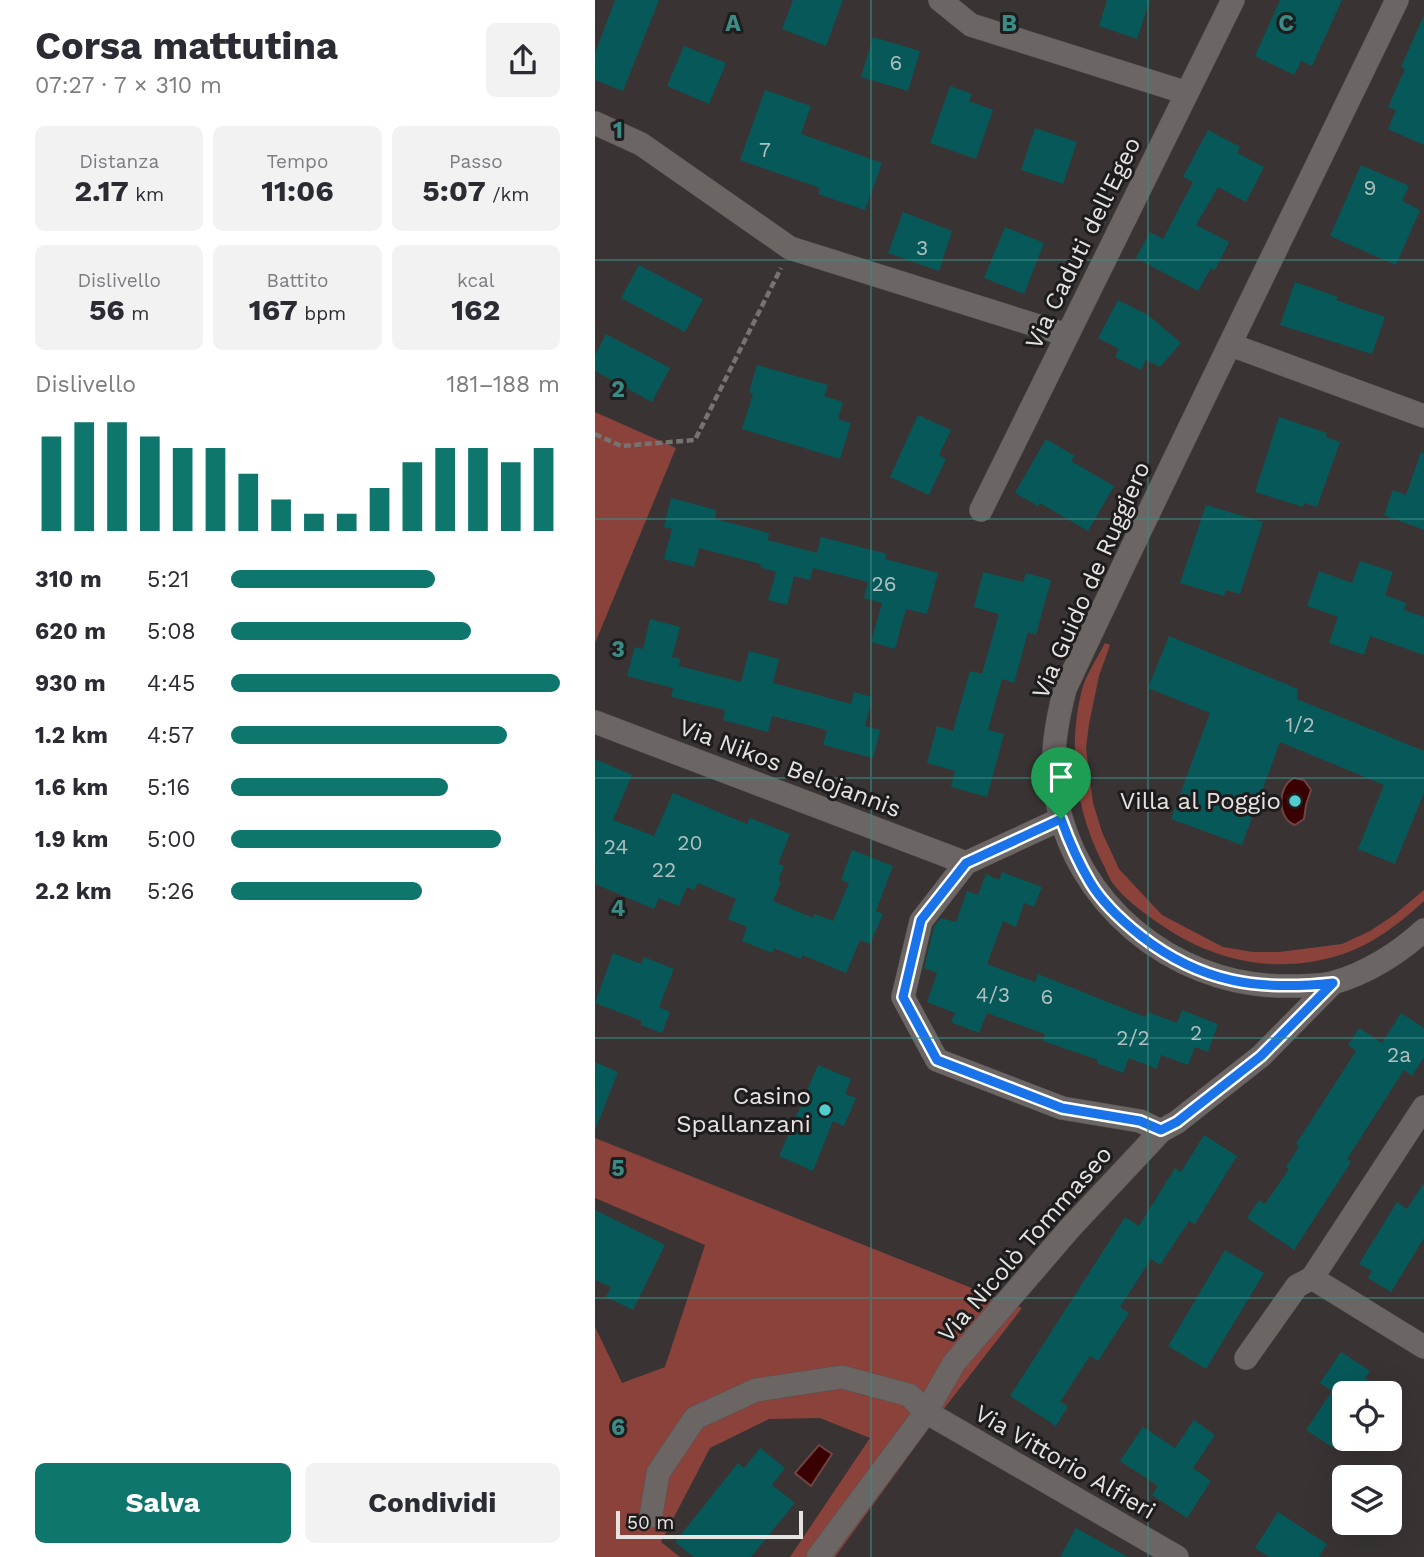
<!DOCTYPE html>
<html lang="it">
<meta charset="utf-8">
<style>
:root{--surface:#fff;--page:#f2f2f3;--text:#2b2b33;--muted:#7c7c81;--accent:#0f766e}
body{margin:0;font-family:"Work Sans",sans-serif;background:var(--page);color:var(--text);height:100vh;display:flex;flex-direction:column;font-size:26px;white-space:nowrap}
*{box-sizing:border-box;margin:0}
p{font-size:23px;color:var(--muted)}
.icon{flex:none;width:38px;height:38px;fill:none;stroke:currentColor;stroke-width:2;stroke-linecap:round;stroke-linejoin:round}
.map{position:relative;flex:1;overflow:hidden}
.side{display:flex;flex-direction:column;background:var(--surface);width:595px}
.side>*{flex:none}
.buttons{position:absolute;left:737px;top:1381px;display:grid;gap:14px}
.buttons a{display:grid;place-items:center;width:70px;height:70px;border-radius:10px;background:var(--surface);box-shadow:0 7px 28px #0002;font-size:35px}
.scale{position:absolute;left:21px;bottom:18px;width:187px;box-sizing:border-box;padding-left:7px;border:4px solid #e6e3e3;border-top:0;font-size:19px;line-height:24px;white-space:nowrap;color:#e6e3e3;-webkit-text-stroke:5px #1e1c1c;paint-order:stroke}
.pin{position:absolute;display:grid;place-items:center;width:60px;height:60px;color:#fff;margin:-72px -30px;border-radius:50% 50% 50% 0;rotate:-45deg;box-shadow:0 0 7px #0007}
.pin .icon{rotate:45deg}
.round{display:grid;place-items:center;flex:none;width:74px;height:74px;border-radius:10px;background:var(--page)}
.overview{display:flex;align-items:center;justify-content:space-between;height:119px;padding:0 35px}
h1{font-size:38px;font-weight:700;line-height:52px}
.stats{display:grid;grid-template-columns:repeat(3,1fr);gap:10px;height:119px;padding:7px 35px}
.stats div{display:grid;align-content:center;border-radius:10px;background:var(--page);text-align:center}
.stats b{font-size:30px;font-weight:700}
.stats small{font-size:19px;font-weight:400}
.stats p{font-size:19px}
.chart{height:196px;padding:14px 35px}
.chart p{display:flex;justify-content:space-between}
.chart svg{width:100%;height:126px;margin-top:7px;stroke:var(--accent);stroke-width:6}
.action{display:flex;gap:14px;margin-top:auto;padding:14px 35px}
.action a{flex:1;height:80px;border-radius:10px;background:var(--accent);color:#fff;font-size:28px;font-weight:700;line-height:80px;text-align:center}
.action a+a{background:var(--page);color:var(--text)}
ul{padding:0 35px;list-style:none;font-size:23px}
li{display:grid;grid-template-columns:112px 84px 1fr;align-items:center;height:52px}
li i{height:18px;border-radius:9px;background:var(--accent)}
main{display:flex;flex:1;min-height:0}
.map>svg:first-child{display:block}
.green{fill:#8a423b}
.water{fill:#3a0001;stroke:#6e4445;stroke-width:2}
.building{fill:#075859}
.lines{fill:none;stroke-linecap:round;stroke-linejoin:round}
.street-casing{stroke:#575353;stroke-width:24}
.path{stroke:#777372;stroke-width:4.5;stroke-dasharray:7 3.5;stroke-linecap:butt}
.street{stroke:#6b6564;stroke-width:23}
.route-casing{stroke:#fff;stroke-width:14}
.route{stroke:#1a73e8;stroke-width:9}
.grid{fill:none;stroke:#3a8c85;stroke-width:2;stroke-opacity:0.55}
.poi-dot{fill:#52cdce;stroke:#1e1c1c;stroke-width:2.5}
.labels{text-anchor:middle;stroke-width:6;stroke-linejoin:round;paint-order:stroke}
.number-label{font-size:21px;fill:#aec0c0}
.street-label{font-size:24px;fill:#e6e3e3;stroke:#1e1c1c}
.poi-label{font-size:24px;fill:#e6e3e3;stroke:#1e1c1c;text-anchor:end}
.grid-label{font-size:23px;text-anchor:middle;font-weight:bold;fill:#3a8c85;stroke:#1e1c1c;stroke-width:6;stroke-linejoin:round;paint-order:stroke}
</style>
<main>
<section class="side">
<div class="overview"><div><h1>Corsa mattutina</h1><p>07:27 · 7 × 310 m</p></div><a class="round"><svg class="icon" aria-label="share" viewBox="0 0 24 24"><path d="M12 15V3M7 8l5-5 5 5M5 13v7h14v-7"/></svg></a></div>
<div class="stats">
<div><p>Distanza</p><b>2.17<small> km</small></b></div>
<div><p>Tempo</p><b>11:06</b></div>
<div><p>Passo</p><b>5:07<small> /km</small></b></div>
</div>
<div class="stats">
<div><p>Dislivello</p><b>56<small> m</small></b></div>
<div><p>Battito</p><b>167<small> bpm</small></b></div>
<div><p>kcal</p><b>162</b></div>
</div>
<div class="chart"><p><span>Dislivello</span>181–188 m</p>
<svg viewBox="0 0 160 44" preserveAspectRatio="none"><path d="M5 44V11M15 44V6M25 44V6M35 44V11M45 44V15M55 44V15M65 44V24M75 44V33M85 44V38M95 44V38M105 44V29M115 44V20M125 44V15M135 44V15M145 44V20M155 44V15"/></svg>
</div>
<ul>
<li><b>310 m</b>5:21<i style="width:62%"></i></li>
<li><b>620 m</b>5:08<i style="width:73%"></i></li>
<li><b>930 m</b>4:45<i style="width:100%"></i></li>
<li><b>1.2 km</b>4:57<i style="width:84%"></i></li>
<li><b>1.6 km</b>5:16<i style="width:66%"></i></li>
<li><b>1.9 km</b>5:00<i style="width:82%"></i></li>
<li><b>2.2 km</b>5:26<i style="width:58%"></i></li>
</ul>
<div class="action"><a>Salva</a><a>Condividi</a></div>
</section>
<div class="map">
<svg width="829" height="1557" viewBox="0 0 829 1557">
<rect width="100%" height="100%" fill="#393433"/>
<path class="green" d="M0 412 81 448 0 643Z
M510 643 515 645 504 676 494 724 491 748 498 803 507 832 524 869 567 915 628 947 658 952H684L747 944 775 931 799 915 829 890V901C804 924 777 945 745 955 678 976 614 960 559 920 545 910 530 899 519 885 514 879 511 869 507 862 480 809 472 744 488 686 493 671 503 657 510 643Z
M0 1138 427 1308 334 1428 240 1557H195L275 1438 225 1418 174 1419 115 1448 66 1542 85 1557H0V1327L27 1383 70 1367 110 1245 0 1198Z"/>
<path class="water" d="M699 778 709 780 716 790 711 805 709 819 700 825C682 819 682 786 699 778Z
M224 1445 237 1454 216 1486 200 1473Z"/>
<path class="building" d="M20 0H64L28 91 0 80V53Z
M198 0H248L231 46 187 29Z
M512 0H555L542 39 504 26Z
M685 0H747L717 66 706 61 699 75 660 56Z
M829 15V145L793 129 801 110 793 107 810 69 806 67Z
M278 37 325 51 313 91 266 77Z
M89 46 131 63 114 104 72 86Z
M355 86 377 94 374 101 398 110 381 159 335 143Z
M170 90 216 106 206 134 287 163 270 210 223 194 225 188 145 160Z
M440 128 482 142 468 184 426 170Z
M613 130 645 147 642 153 669 167 651 202 623 187 601 225 634 242 620 270 616 268 603 291 541 258 555 232 568 239 598 182 588 177Z
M766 165 814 186 807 201 825 210 801 265 735 236Z
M308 212 357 231 344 271 293 253Z
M410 227 449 243 429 294 389 278Z
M44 265 108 299 90 332 26 298Z
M700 282 743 297 741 300 790 317 777 354 685 325Z
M523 300 553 315 586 343 565 367 551 360 546 370 520 357 524 349 503 338Z
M11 334 75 368 57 402 0 371V355Z
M162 365 233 385 229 396 248 402 243 419 256 423 245 459 147 429 158 394 154 392Z
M323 415 356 430 344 455 351 459 334 495 295 477Z
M684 417 732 433 731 437 745 442 722 507 709 503 708 507 660 492Z
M451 439 480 456 476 461 519 486 493 531 445 503 443 506 420 493Z
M826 452 829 453V530L789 515 798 490 811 495Z
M76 498 121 510 120 519 174 533 173 540 222 553 221 557 226 537 292 554 290 559 343 573 332 614 311 609 300 649 276 642 287 603 269 598 273 582 218 568 215 580 199 576 192 605 173 600 181 572 165 567 166 564 104 548 99 567 69 559 77 529 69 527Z
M611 505 668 522 645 594 631 590 629 596 585 583Z
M765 561 798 572 790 595 811 603 809 610 829 617V655L775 636 769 655 734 643 743 617 712 606 724 571 757 583Z
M388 572 428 582 431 573 456 580 441 635 433 632 419 683 407 679 393 730 409 734 392 797 356 787 360 771 332 763 342 726 358 731 375 671 387 674 404 614 379 607Z
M55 619 85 627 77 657 85 659 84 666 146 682 154 651 184 659 178 683 256 704 259 692 277 697 270 726 285 730 278 758 228 745 232 730 177 716 173 732 128 720 130 710 76 697 78 688 32 676 40 647 48 649Z
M574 636 703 689 702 699 829 751V793L800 864 763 849 789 785 685 742 647 845 576 819 615 713 553 688Z
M0 759 37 775 18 820 59 836 78 793 152 824 155 818 195 834 183 864 189 866 183 880 186 882 178 901 218 918 219 914 238 921 254 883 246 880 257 850 298 866 281 911 288 914 275 944 265 940 251 973 207 955 206 959 179 948 177 953 147 941 152 927 133 919 141 899 103 883 99 890 92 887 84 906 64 898 59 909 0 884Z
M407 872 447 887 439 907 429 903 421 927 408 921 392 964 440 982 443 974 550 1017 553 1012 582 1023 587 1010 623 1024 613 1052 600 1047 593 1065 566 1055 562 1069 534 1058 528 1073 502 1063 503 1060 448 1041 450 1034 392 1013 384 1033 356 1022 360 1013 332 1002 342 973 329 968 339 927 346 918 361 922 372 891 383 895 391 874 404 880Z
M18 953 46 964 49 957 79 969 64 1007 75 1012 67 1033 46 1025 47 1021 0 1003Z
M806 1013 829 1028V1057L817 1076 809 1070 752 1159 756 1162 699 1250 652 1218 664 1200 670 1204 694 1169 691 1167 704 1147 701 1144 761 1051 753 1045 764 1028 787 1043Z
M0 1062 23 1072 1 1128H0Z
M223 1065 256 1079 250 1094 261 1098 249 1126 238 1121 218 1171 184 1156Z
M609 1135 642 1156 600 1224 594 1221 565 1265 556 1259 525 1307 534 1313 503 1361 495 1356 465 1402 473 1406 461 1426 415 1396 530 1217 544 1226 580 1168 586 1172Z
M829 1183V1238L796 1292 773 1278 777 1271 764 1264 802 1202 812 1209Z
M0 1210 70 1245 38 1310 11 1297 16 1287 0 1280Z
M630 1250 669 1273 611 1369 573 1346Z
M746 1352 775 1371 770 1378 792 1393H749V1430L737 1447 711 1430 737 1391 725 1383Z
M599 1420 620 1435 598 1468 616 1481 592 1518 557 1495 563 1486 525 1461 548 1427 580 1448Z
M165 1448 190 1468 177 1485 200 1503 156 1557H99L80 1542 143 1463 149 1468Z
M683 1512 732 1544 724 1557H674L660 1548Z
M481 1528 533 1557H465Z"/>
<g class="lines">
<defs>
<path id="street" d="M345 0 376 25 592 93
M802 0C691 230 578 458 470 689 461 724 455 759 461 795 479 903 576 983 684 986 701 986 721 987 737 983 771 974 804 953 829 930
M0 123 46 144 195 248 472 335
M636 345 829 416
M386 510 638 0
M0 722 371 863 466 819
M371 863 326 921 308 997 342 1060 467 1108 545 1121 566 1131
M717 1278 829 1347
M651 1358 702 1286 717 1278 829 1107
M56 1516 63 1473 100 1418 161 1390 247 1377 314 1395 331 1412 582 1557
M223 1557 331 1412 359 1363 476 1227 566 1131 582 1122 666 1056 738 983"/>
</defs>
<use href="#street" class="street-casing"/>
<path class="path" d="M0 434 26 446 100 440 186 268"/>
<use href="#street" class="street"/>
</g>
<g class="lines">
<defs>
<path id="route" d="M466 819C474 841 483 862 495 882 508 904 527 921 546 936 606 983 664 991 738 983L666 1056 582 1122 566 1130 545 1121 467 1108 342 1060 308 997 326 920 371 863Z"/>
</defs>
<use href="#route" class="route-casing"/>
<use href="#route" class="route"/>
</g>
<path class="grid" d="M276 0V1557M553 0V1557M0 260H829M0 519H829M0 778H829M0 1038H829M0 1298H829"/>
<g class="poi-dot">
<circle cx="700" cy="801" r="7"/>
<circle cx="230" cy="1110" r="7"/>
</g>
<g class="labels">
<g class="number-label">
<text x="301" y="70">6</text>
<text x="170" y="157">7</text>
<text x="775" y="195">9</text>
<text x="327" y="255">3</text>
<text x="289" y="591">26</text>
<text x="705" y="732">1/2</text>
<text x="95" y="850">20</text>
<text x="21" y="854">24</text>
<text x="69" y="877">22</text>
<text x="398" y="1002">4/3</text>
<text x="452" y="1004">6</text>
<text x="601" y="1040">2</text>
<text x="538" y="1045">2/2</text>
<text x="804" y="1062">2a</text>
</g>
<g class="street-label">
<text transform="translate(488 243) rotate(-64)" y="8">Via Caduti dell'Egeo</text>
<text transform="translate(496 580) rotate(-66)" y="8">Via Guido de Ruggiero</text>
<text transform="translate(195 768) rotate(21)" y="8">Via Nikos Belojannis</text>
<text transform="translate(430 1244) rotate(-49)" y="8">Via Nicolò Tommaseo</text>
<text transform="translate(470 1462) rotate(30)" y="8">Via Vittorio Alfieri</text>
</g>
<g class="poi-label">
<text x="686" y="809">Villa al Poggio</text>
<text x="216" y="1104">Casino<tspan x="216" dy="28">Spallanzani</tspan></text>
</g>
</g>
<g class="grid-label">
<text x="138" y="31">A</text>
<text x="414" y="31">B</text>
<text x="691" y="31">C</text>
<text x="23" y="138">1</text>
<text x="23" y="397">2</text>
<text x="23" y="657">3</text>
<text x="23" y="916">4</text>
<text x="23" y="1176">5</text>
<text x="23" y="1435">6</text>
</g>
</svg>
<div class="buttons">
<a><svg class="icon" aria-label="locate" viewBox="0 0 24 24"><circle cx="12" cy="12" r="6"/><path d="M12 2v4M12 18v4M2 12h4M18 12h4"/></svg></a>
<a><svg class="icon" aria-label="layers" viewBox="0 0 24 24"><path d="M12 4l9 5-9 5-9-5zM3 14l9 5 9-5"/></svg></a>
</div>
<div class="scale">50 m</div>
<div class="pin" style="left:466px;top:819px;background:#1e9e55"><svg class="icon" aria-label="arrive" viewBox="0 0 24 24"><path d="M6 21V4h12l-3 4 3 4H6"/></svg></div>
</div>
</main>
